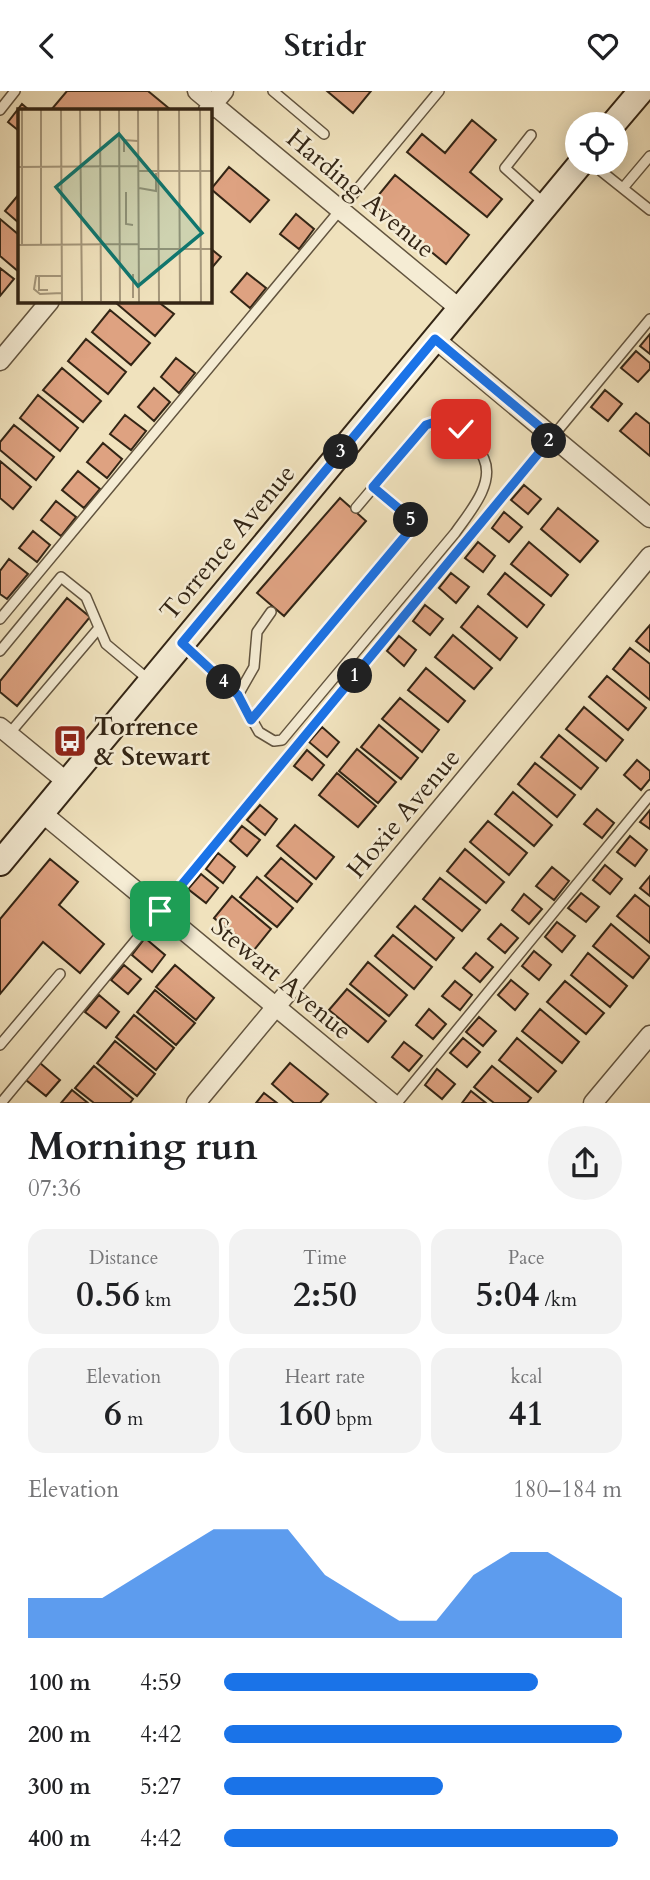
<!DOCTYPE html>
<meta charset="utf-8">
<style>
:root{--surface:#fff;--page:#f2f2f2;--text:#202124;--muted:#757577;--accent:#1a73e8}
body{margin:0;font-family:Cardo,serif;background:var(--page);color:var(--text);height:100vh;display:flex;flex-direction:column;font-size:26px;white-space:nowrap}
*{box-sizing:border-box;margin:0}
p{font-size:23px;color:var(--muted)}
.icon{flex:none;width:38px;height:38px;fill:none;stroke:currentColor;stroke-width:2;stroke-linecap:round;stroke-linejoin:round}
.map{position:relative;height:1012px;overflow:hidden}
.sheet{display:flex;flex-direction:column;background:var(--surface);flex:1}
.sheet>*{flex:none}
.tools{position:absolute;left:565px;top:21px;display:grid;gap:14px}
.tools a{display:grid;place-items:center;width:63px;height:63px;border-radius:50%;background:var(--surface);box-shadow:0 4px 18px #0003;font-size:35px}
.pin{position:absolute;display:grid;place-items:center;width:60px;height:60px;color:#fff;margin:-30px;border-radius:14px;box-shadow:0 4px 10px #0006}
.km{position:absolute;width:35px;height:35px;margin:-18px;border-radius:50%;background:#222;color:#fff;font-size:19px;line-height:35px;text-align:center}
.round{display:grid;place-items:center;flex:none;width:74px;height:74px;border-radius:37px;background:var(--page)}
.overview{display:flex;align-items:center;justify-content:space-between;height:119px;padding:0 28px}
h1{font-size:38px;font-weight:700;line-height:52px}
.figures{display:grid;grid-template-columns:repeat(3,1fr);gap:10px;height:119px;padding:7px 28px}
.figures div{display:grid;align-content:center;border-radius:18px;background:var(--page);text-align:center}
.figures b{font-size:35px;font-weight:700}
.figures small{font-size:19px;font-weight:400}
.figures p{font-size:19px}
.chart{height:196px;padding:14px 28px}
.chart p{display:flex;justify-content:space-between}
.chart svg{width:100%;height:126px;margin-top:7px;fill:var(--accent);opacity:.7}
ul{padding:0 28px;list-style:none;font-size:23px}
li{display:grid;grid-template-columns:112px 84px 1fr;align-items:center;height:52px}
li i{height:18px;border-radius:9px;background:var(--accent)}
header{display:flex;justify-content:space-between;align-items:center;height:91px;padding:0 28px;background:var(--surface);font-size:32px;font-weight:700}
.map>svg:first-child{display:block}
.building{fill:#dea281;stroke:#332515;stroke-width:2}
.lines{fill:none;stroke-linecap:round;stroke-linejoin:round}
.service-casing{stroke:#62543f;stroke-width:12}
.minor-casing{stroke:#62543f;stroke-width:21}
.secondary-casing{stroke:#332515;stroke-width:28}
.service{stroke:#f5ecd4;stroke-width:9}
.minor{stroke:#f5ecd4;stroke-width:18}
.secondary{stroke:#f5ecd4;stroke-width:24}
.route-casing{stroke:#fff;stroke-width:14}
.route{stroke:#1a73e8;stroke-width:9}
.labels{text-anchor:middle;stroke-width:5;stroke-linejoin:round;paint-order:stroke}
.street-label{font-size:26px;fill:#332515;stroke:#f5ecd4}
.poi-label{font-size:26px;font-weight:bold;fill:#332515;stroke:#f5ecd4;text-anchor:start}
.inset-road{fill:none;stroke:#a4967a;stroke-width:2}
.view{fill:#0f766e;fill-opacity:0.15;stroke:#0f766e;stroke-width:3.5}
.inset-edge{fill:none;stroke:#332515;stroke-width:3.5}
</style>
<header><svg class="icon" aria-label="back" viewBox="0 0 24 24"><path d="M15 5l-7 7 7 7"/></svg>Stridr<svg class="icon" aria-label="heart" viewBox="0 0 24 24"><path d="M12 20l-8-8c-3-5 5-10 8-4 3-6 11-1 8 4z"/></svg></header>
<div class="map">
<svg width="650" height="1012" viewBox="0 0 650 1012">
<rect width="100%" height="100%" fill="#f0e2bd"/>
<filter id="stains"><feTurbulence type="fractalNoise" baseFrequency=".00286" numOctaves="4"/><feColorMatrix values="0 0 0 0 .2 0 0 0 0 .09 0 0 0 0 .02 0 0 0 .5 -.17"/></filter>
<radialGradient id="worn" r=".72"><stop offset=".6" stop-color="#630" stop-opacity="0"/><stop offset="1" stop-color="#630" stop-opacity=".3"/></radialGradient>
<path class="building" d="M67 0H148L171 19H51Z
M327 0H371L353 22Z
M22 13 29 19H19V40L8 31Z
M472 29 496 49 470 81 502 108 487 126 407 61 422 43 445 62Z
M229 76 269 109 250 131 211 98Z
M395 84 469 144 446 173 372 112Z
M19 103V132L5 120Z
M296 123 314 138 299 158 280 143Z
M0 128 19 144V181L0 165Z
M210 157 221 166 210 179Z
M0 177 14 188 0 205Z
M247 182 266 197 250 217 231 201Z
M118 210H157L174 223 155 245 116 212Z
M110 219 150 252 131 274 92 241Z
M650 243V263L640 255Z
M86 248 126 281 108 303 68 270Z
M636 260 650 272V278L638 291 621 277Z
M176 267 195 282 179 302 161 286Z
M62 277 101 310 83 331 43 299Z
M154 297 170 311 154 330 138 316Z
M605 299 622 313 608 330 591 316Z
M38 304 78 337 60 360 20 327Z
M636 322 650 333V365L620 340Z
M125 324 146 340 131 359 110 343Z
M14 334 54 366 36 389 0 359V351Z
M103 352 122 368 107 387 87 371Z
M0 370 31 396 13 418 0 407Z
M78 380 100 398 84 417 62 399Z
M524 394 541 408 528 423 511 409Z
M340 407 366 430 284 525 257 502Z
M56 410 76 426 61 445 41 429Z
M558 417 598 450 580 471 541 438Z
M504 421 522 436 509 451 492 437Z
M33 440 50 454 37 471 19 457Z
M478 451 495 465 483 481 465 467Z
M529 451 568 484 551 505 511 473Z
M9 468 28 483 7 508 0 503V480Z
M451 482 469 496 456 512 439 497Z
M505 482 544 514 527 536 488 503Z
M67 507 90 526 17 615 0 601V590Z
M425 514 443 528 430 544 413 530Z
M478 515 517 547 500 569 461 536Z
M650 534V561L636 550Z
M453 544 492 577 474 598 435 566Z
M399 545 416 559 404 575 387 560Z
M630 557 650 573V609L613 578Z
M426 577 465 610 448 631 408 599Z
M607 585 646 617 628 639 589 606Z
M400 607 439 639 422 661 382 628Z
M584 616 623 649 606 670 566 638Z
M379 634 418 667 401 688 361 656Z
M322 636 339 651 327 666 309 651Z
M559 644 598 677 581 698 541 666Z
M357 658 396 691 378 712 339 680Z
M307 659 324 674 312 689 294 675Z
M637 669 650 680V688L641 699 624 684Z
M535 672 575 704 557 726 518 693Z
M337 682 376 715 358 736 319 704Z
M513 701 552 734 534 755 495 723Z
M260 714 277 728 265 744 247 729Z
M597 718 614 732 602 747 584 733Z
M650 719V738L640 731Z
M488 730 527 762 509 784 470 751Z
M295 734 334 766 316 788 277 755Z
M242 735 260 749 247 765 230 750Z
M630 745 647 759 635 775 617 761Z
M465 758 504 791 486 812 447 780Z
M218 762 235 776 223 792 206 778Z
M281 767 312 793 297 811 265 785Z
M50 768 78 791 59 814 104 853 80 882 43 851 0 903V828Z
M605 774 622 788 610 803 593 789Z
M552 776 569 790 554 809 536 795Z
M201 783 218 797 206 812 188 798Z
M650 785V805L640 797Z
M257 786 293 817 277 836 240 806Z
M440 787 480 819 462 840 423 808Z
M581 802 599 816 586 831 568 817Z
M524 803 542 818 529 833 512 819Z
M635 804 650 816V852L617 825Z
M232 805 271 838 254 859 214 827Z
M415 815 454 847 436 869 397 836Z
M557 831 575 845 562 861 545 846Z
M501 833 518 847 505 862 488 848Z
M611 833 650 866 633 887 593 855Z
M393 844 432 876 414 898 375 865Z
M145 847 165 864 152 881 132 864Z
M534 860 551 874 539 889 522 875Z
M476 862 493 876 480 891 463 877Z
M588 862 627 895 610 916 571 884Z
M368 871 407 904 389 925 350 893Z
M124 874 141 888 128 903 111 889Z
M175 874 214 907 196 929 156 896Z
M511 889 528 903 515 919 498 904Z
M455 890 472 904 460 919 442 905Z
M565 890 604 922 586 943 547 911Z
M347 898 386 930 368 951 329 919Z
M155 899 195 932 176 954 137 921Z
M99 904 119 921 106 937 85 921Z
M429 918 446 933 433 948 416 934Z
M540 918 579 951 562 972 522 940Z
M134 924 174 957 156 979 116 946Z
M479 926 496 940 483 955 466 941Z
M463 947 480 961 467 976 450 962Z
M517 947 556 980 538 1001 499 969Z
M115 950 155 983 137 1005 97 972Z
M404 951 422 965 409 980 392 966Z
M40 972 60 989 46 1005 26 989Z
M290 972 328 1003 320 1012H294L272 993Z
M94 975 133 1008 130 1012H94L75 997Z
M492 975 531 1007 527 1012H494L474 996Z
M437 978 455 993 442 1008 425 994Z
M72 999 88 1012H61Z
M471 1000 486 1012H462Z
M264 1002 277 1012H256Z"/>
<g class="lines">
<defs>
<path id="service" d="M273 0 324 43
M0 19 15 0
M531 44 505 77 545 113
M591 72 650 119
M623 97 650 65
M356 417 426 334 438 330 461 338
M0 528 439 0
M183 554 238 604 259 641 274 650 282 649 455 442C469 422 495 393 484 368 481 360 474 352 469 345
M0 560 61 486 86 506 106 553 149 589
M238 604 254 576 257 541 271 521
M251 629 411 437 410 427 373 396
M9 643 99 537
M0 954 60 883
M1 1012 650 228
M397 1012 650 704"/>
<path id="minor" d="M197 0 460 218
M208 19 224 0
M435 248 650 427
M0 270 50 210
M0 636 67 691
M42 722 392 1012
M196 1012 650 465
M593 1012 650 944"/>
<path id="secondary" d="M613 33 641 0
M0 772 581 72"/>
</defs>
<use href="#service" class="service-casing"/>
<use href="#minor" class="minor-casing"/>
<use href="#secondary" class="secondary-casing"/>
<use href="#service" class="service"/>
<use href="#minor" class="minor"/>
<use href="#secondary" class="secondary"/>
</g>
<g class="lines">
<defs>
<path id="route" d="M160 820 552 346 435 248 182 552 238 604 251 629 411 438 410 427 373 396 426 334 438 330 461 338"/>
</defs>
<use href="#route" class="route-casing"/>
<use href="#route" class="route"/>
</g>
<defs>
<symbol id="bus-square" viewBox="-11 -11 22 22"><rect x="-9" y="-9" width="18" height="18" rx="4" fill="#8f2418" stroke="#f5ecd4"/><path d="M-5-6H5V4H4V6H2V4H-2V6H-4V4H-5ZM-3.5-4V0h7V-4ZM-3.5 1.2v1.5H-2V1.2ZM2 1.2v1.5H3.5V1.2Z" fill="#fff"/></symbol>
</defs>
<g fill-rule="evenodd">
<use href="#bus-square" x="51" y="631" width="38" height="38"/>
</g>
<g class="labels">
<g class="street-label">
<text transform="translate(361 102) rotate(40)" y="9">Harding Avenue</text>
<text transform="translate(227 451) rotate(-50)" y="9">Torrence Avenue</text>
<text transform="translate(403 722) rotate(-50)" y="9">Hoxie Avenue</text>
<text transform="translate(282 887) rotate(40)" y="9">Stewart Avenue</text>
</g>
<g class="poi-label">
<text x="94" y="644">Torrence<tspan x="94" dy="30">&amp; Stewart</tspan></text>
</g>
</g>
<g transform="translate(18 18)">
<rect width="194" height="194" fill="#f0e2bd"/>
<path class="inset-road" d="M4 0V136M23 0V136M43 0 44 194M62 0 64 193M82 0 83 194M101 0 102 194M120 0 121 194M140 0 141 194M161 0 162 194M182 0 183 194M106 43V31L120 32M0 58 121 57M121 62H195M121 79 138 82V64M108 83V115L115 116M0 136 121 135M121 140H195M21 167V181H30M44 167H18L16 180 22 185 44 184M115 189V165M44 193H100"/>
<path class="view" d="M101 25 184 124 120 177 38 78Z"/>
<rect width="194" height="194" class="inset-edge"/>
</g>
<rect width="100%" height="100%" filter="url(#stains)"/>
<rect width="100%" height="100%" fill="url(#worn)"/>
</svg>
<div class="tools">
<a><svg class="icon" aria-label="locate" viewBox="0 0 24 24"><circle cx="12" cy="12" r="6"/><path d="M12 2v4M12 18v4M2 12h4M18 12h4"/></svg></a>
</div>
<div class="pin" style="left:160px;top:820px;background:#1e9e55"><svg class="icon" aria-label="arrive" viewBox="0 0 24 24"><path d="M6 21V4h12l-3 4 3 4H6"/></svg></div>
<div class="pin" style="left:461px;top:338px;background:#d93025"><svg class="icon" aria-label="check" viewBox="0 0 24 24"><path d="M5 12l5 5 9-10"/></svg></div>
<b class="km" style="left:355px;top:585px">1</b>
<b class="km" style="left:549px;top:350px">2</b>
<b class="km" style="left:341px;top:361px">3</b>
<b class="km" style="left:224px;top:591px">4</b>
<b class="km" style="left:411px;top:429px">5</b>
</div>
<section class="sheet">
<div class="overview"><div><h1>Morning run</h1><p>07:36</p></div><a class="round"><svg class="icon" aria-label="share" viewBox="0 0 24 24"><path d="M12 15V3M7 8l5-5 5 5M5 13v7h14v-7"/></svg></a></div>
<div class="figures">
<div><p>Distance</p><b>0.56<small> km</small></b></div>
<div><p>Time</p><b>2:50</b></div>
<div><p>Pace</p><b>5:04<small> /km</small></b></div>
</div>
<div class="figures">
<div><p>Elevation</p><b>6<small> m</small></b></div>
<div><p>Heart rate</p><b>160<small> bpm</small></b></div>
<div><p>kcal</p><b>41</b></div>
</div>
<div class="chart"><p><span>Elevation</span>180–184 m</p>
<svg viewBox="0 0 160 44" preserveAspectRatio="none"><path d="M0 44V30L10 30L20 30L30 22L40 14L50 6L60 6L70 6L80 22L90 30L100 38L110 38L120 22L130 14L140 14L150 22L160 30V44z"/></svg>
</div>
<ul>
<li><b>100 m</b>4:59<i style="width:79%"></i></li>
<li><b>200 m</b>4:42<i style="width:100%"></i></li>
<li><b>300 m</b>5:27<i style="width:55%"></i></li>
<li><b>400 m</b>4:42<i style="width:99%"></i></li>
</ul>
</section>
